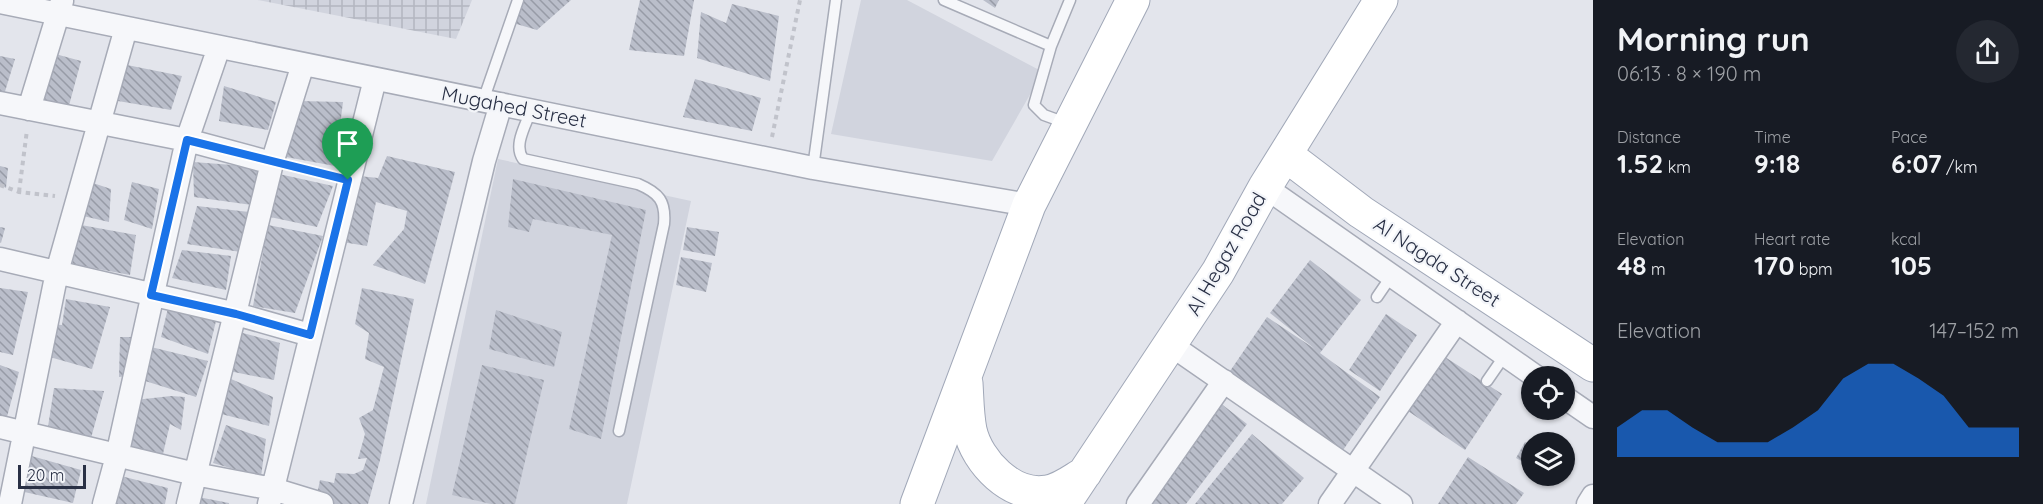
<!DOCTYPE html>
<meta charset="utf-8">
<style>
:root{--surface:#171b24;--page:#242831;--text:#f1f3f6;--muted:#9ea1a6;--accent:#1a73e8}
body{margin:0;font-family:Quicksand,sans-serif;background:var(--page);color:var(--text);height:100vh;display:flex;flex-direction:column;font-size:22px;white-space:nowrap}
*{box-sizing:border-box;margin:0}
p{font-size:20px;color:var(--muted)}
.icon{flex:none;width:33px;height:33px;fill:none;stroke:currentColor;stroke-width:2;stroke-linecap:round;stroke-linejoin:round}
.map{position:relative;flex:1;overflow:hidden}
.details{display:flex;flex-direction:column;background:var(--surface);width:450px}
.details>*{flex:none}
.controls{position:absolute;left:1521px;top:366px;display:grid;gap:12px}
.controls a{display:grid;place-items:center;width:54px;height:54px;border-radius:50%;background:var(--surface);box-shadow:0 2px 4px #0004;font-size:30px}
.scale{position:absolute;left:18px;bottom:15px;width:68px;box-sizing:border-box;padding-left:6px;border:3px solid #293045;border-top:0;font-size:16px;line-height:21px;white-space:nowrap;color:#293045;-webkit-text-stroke:4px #f3f5f9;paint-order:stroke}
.pin{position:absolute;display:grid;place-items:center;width:51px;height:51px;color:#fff;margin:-62px -26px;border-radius:50% 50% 50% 0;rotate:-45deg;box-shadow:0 0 6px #0007}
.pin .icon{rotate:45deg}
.round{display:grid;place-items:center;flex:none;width:63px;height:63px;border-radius:32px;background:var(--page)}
.headline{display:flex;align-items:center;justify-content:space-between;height:102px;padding:0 24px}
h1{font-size:33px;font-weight:700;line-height:45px}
.stats{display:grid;grid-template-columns:repeat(3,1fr);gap:9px;height:102px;padding:6px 24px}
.stats div{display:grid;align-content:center}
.stats b{font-size:26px;font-weight:700}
.stats small{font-size:16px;font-weight:400}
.stats p{font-size:16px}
.chart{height:168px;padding:12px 24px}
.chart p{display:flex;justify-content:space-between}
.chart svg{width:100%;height:108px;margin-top:6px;fill:var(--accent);opacity:.7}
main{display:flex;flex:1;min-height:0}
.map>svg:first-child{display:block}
.built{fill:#d1d4de}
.industrial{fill:url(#industrial-grid)}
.building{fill:url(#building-back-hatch)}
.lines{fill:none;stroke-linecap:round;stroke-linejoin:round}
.lane-casing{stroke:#a7abb7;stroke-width:13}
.street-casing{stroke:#a7abb7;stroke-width:25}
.primary-casing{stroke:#a1a8b8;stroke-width:35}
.path{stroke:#c1c3cb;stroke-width:4;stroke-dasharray:4.5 4.5;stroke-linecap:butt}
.lane{stroke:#f6f7fa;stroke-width:10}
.street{stroke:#f6f7fa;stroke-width:22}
.primary{stroke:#fff;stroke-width:33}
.route-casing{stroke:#fff;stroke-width:12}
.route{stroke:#1a73e8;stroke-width:8}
.labels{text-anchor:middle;stroke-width:4.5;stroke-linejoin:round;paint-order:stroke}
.street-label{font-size:20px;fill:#293045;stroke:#f3f5f9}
</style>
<main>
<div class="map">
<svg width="1593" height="504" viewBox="0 0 1593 504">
<defs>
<pattern id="industrial-grid" width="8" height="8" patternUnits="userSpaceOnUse" patternTransform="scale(1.5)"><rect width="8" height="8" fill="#d1d4de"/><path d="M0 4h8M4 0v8" fill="none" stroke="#b3b6c0"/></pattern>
<pattern id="building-back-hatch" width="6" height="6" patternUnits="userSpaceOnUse" patternTransform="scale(1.5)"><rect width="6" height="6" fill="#babeca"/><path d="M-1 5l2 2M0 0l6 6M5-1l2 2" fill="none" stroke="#979ba6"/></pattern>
</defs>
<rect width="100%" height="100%" fill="#e3e5ec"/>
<path class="built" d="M861 0H907L1043 72 992 161 831 134Z
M498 159 691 201 627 504H426Z"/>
<path class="industrial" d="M258 0H472L456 39Z"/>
<path class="building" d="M521 0H571L537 30 513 23Z
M640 0H694L684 56 629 50Z
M983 0H999L995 8Z
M732 4 779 16 770 81 697 58 701 12 726 23Z
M48 52 81 61 67 113 34 104Z
M0 56 15 59 3 98 0 97Z
M127 65 182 76 171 110 118 101Z
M695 79 761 98 752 131 683 117Z
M224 86 276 102 268 130 219 121Z
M299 101 343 102 335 166 286 157Z
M387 156 455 172 425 284 373 265 404 229 407 211 376 202 367 246 342 242 359 176 378 178Z
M193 162 259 167 252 205 194 197Z
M0 166 8 168 6 188 0 185Z
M279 174 333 186 317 227 270 217Z
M513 179 646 210 601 439 569 429 612 235 533 219 529 232 508 227Z
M132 182 159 189 152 229 124 220Z
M93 183 111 189 109 222 83 216Z
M197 206 249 212 241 252 187 244Z
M81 225 136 235 130 275 72 264Z
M268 225 323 236 295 313 253 306Z
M0 227 5 228 1 243 0 242Z
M687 227 719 232 715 256 683 250Z
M182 250 231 256 226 290 172 278Z
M681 257 712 263 706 292 676 285Z
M1310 260 1361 300 1320 353 1380 397 1341 453 1228 374 1267 317 1315 349 1270 313Z
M0 288 28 292 13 355 0 352Z
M362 288 414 299 380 460 368 504H315L320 480 334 483 336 473 354 474 363 470 367 458 358 459 365 434 359 418 373 410 384 367 365 359 369 333 355 324Z
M66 299 110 307 92 369 32 352 38 323 62 325Z
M168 308 216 321 208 354 161 337Z
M496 310 562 332 554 367 489 349Z
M1386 314 1417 335 1380 391 1349 370Z
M239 332 280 343 274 380 229 371Z
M120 337H142L134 375 119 377Z
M151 347 208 361 196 397 142 380Z
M1445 357 1502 394 1465 450 1408 411Z
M0 365 19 372 4 428 0 427Z
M482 365 544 380 515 504H491L452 495Z
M231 379 273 397 269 426 221 414Z
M54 388 104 391 88 449 47 433Z
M171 396 185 397 181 430 170 424 162 458 117 456 135 400Z
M1219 402 1247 424 1186 504H1142Z
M226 425 266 439 261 477 213 463Z
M1252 434 1304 478 1282 504H1195Z
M1525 442 1532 445V467L1516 458Z
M28 455 81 470 73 503 20 491Z
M1468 457 1524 493 1516 504H1438Z
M117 475 168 488 165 504H111Z
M193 496 229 503V504H191Z"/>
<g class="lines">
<defs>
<path id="lane" d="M944 0 1051 46 1034 105 1044 115 1066 123
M1051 46 1070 0
M483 101 518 0
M531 110C526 125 513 145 523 159L638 184C659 193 666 201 664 224L619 431
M813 168 836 0
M1377 297 1392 275
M1487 381 1505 355"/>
<path id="street" d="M0 2 813 168 1029 205
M0 103 187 140 272 163
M29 109 62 1
M1265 187 1535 376
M0 259 236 314 310 335
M1171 345 1401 504
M1564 397 1593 417
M0 427 195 474 273 489 322 504
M10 504 57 272 126 28
M104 504 117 456 187 140 219 47
M188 504 272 163 303 64
M269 504 375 79
M401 504 484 161 501 104
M1138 504 1224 381
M1330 504 1457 321
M1588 504 1593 496"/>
<path id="primary" d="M1286 155 1361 212 1593 365
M966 383C967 399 967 415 970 430 977 462 1012 498 1047 492 1061 490 1073 480 1085 473
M917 504 1029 205 1133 0
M1064 504 1218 272 1265 187 1381 0"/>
</defs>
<use href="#lane" class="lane-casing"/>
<use href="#street" class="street-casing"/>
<use href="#primary" class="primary-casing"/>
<path class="path" d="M772 137 800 0
M294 167 330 176
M0 185 19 192 55 196
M19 192 27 130"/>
<use href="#lane" class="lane"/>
<use href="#street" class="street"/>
<use href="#primary" class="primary"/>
</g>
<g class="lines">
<defs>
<path id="route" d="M187 140 348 180 310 335 236 314 151 295Z"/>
</defs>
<use href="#route" class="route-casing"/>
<use href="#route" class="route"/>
</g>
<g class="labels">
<g class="street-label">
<text transform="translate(514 107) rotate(11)" y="7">Mugahed Street</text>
<text transform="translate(1226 254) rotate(-60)" y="7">Al Hegaz Road</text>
<text transform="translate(1437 262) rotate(33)" y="7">Al Nagda Street</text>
</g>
</g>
</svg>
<div class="controls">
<a><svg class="icon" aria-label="locate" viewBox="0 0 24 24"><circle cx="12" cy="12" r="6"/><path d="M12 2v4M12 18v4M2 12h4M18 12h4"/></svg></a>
<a><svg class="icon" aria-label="layers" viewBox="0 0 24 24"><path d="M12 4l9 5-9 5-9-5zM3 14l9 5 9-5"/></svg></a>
</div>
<div class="scale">20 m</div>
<div class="pin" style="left:348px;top:180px;background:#1e9e55"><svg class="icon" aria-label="arrive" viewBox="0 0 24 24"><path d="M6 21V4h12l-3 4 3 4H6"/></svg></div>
</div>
<section class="details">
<div class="headline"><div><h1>Morning run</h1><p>06:13 · 8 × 190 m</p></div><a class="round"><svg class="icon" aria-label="share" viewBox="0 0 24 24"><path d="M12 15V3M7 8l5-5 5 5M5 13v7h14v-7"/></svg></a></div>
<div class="stats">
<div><p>Distance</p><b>1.52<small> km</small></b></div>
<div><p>Time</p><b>9:18</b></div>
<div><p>Pace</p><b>6:07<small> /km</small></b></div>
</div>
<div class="stats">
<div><p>Elevation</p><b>48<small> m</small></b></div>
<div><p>Heart rate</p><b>170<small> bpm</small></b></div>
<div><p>kcal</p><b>105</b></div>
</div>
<div class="chart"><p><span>Elevation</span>147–152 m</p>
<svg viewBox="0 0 160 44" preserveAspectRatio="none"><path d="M0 44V32L10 25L20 25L30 32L40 38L50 38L60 38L70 32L80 25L90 12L100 6L110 6L120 12L130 19L140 32L150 32L160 32V44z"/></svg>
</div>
</section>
</main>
